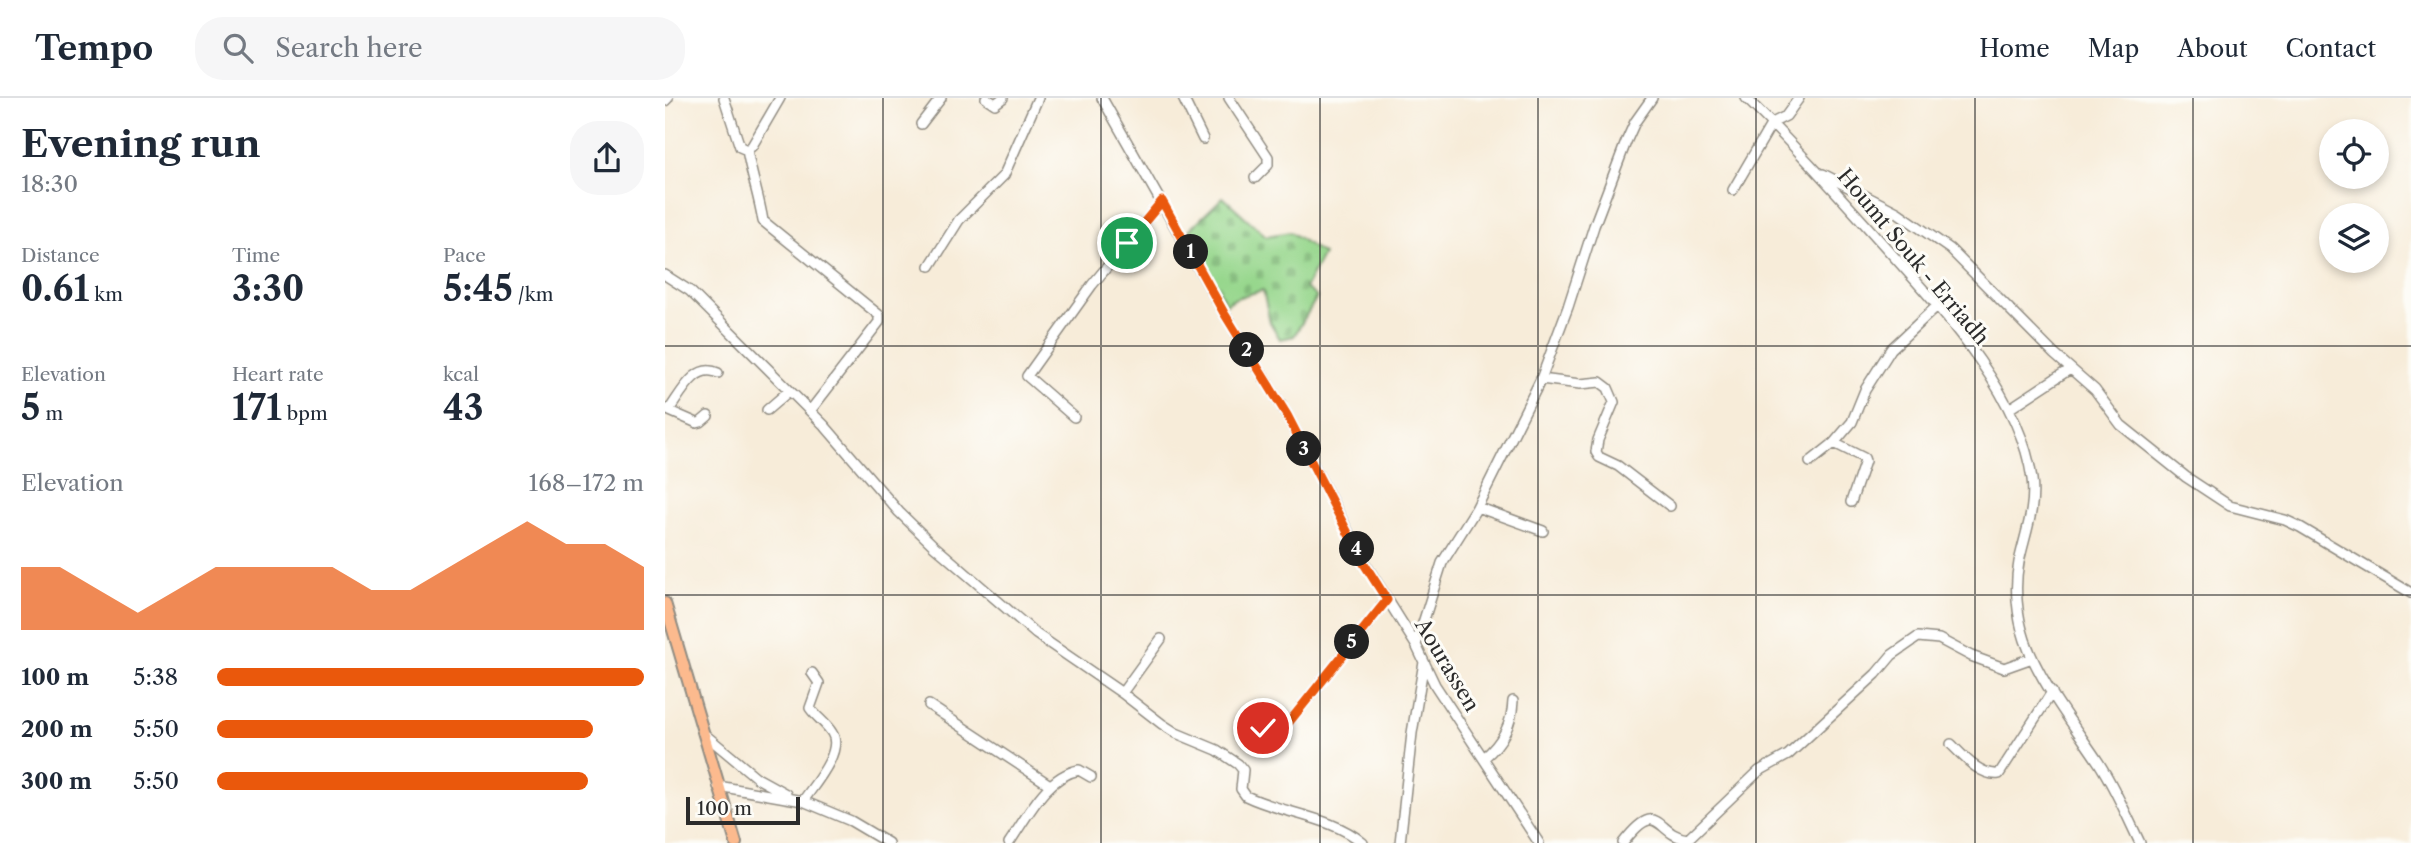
<!DOCTYPE html>
<meta charset="utf-8">
<style>
:root{--surface:#fff;--page:#f6f6f7;--text:#1f2937;--muted:#747a83;--line:#e0e1e3;--accent:#ea580c}
body{margin:0;font-family:"Libre Caslon Text",serif;background:var(--page);color:var(--text);height:100vh;display:flex;flex-direction:column;font-size:26px;white-space:nowrap}
*{box-sizing:border-box;margin:0}
p{font-size:23px;color:var(--muted)}
.icon{flex:none;width:38px;height:38px;fill:none;stroke:currentColor;stroke-width:2;stroke-linecap:round;stroke-linejoin:round}
.map{position:relative;flex:1;overflow:hidden}
.drawer{display:flex;flex-direction:column;background:var(--surface);width:665px}
.drawer>*{flex:none}
.controls{position:absolute;left:1654px;top:21px;display:grid;gap:14px}
.controls a{display:grid;place-items:center;width:70px;height:70px;border-radius:50%;background:var(--surface);box-shadow:0 4px 10px #0003;font-size:35px}
.scale{position:absolute;left:21px;bottom:18px;width:114px;box-sizing:border-box;padding-left:7px;border:4px solid #2b2b2b;border-top:0;font-size:19px;line-height:24px;white-space:nowrap;color:#2b2b2b;-webkit-text-stroke:5px #fdfcf7;paint-order:stroke}
.pin{position:absolute;display:grid;place-items:center;width:60px;height:60px;color:#fff;margin:-30px;border:4px solid #fff;border-radius:50%;box-shadow:0 2px 7px #0007}
.km{position:absolute;width:35px;height:35px;margin:-18px;border-radius:50%;background:#222;color:#fff;font-size:19px;line-height:35px;text-align:center}
.round{display:grid;place-items:center;flex:none;width:74px;height:74px;border-radius:28px;background:var(--page)}
.head{display:flex;align-items:center;justify-content:space-between;height:119px;padding:0 21px}
h1{font-size:38px;font-weight:700;line-height:52px}
.figures{display:grid;grid-template-columns:repeat(3,1fr);gap:10px;height:119px;padding:7px 21px}
.figures div{display:grid;align-content:center}
.figures b{font-size:35px;font-weight:700}
.figures small{font-size:19px;font-weight:400}
.figures p{font-size:19px}
.chart{height:196px;padding:14px 21px}
.chart p{display:flex;justify-content:space-between}
.chart svg{width:100%;height:126px;margin-top:7px;fill:var(--accent);opacity:.7}
ul{padding:0 21px;list-style:none;font-size:23px}
li{display:grid;grid-template-columns:112px 84px 1fr;align-items:center;height:52px}
li i{height:18px;border-radius:9px;background:var(--accent)}
header{display:flex;align-items:center;gap:42px;box-sizing:border-box;height:98px;padding:0 35px;background:var(--surface);border-bottom:2px solid var(--line)}
header strong{font-size:33px}
nav{display:flex;gap:38px;margin-inline-start:auto;font-size:24px}
.search{width:490px;height:63px;background:var(--page);display:flex;align-items:center;gap:18px;box-sizing:border-box;padding:0 24px;border-radius:28px;color:var(--muted);font-size:26px}
main{display:flex;flex:1;min-height:0}
.map>svg:first-child{display:block}
.cemetery{fill:url(#cemetery-stones);stroke:#61815c;stroke-width:2}
.lines{fill:none;stroke-linecap:round;stroke-linejoin:round}
.minor-casing{stroke:#918c82;stroke-width:12}
.major-casing{stroke:#918c82;stroke-width:14}
.minor{stroke:#fff;stroke-width:9}
.major{stroke:#fcba8e;stroke-width:10}
.route-casing{stroke:#fff;stroke-width:14}
.route{stroke:#ea580c;stroke-width:9}
.grid{fill:none;stroke:#2b2b2b;stroke-width:2;stroke-opacity:0.55}
.labels{text-anchor:middle;stroke-width:6;stroke-linejoin:round;paint-order:stroke}
.street-label{font-size:21px;fill:#2b2b2b;stroke:#fdfcf7}
</style>
<header>
<strong>Tempo</strong>
<div class="search"><svg class="icon" aria-label="search" viewBox="0 0 24 24"><circle cx="10" cy="10" r="6"/><path d="M15 15l6 6"/></svg>Search here</div>
<nav><a>Home</a><a>Map</a><a>About</a><a>Contact</a></nav>
</header>
<main>
<section class="drawer">
<div class="head"><div><h1>Evening run</h1><p>18:30</p></div><a class="round"><svg class="icon" aria-label="share" viewBox="0 0 24 24"><path d="M12 15V3M7 8l5-5 5 5M5 13v7h14v-7"/></svg></a></div>
<div class="figures">
<div><p>Distance</p><b>0.61<small> km</small></b></div>
<div><p>Time</p><b>3:30</b></div>
<div><p>Pace</p><b>5:45<small> /km</small></b></div>
</div>
<div class="figures">
<div><p>Elevation</p><b>5<small> m</small></b></div>
<div><p>Heart rate</p><b>171<small> bpm</small></b></div>
<div><p>kcal</p><b>43</b></div>
</div>
<div class="chart"><p><span>Elevation</span>168–172 m</p>
<svg viewBox="0 0 160 44" preserveAspectRatio="none"><path d="M0 44V22L10 22L20 30L30 38L40 30L50 22L60 22L70 22L80 22L90 30L100 30L110 22L120 14L130 6L140 14L150 14L160 22V44z"/></svg>
</div>
<ul>
<li><b>100 m</b>5:38<i style="width:100%"></i></li>
<li><b>200 m</b>5:50<i style="width:88%"></i></li>
<li><b>300 m</b>5:50<i style="width:87%"></i></li>
</ul>
</section>
<div class="map">
<svg width="1746" height="745" viewBox="0 0 1746 745">
<defs>
<pattern id="cemetery-stones" width="16" height="16" patternUnits="userSpaceOnUse" patternTransform="scale(1.75)"><rect width="16" height="16" fill="#97d78d"/><path d="M2 7V4a2 2 0 0 1 4 0v3zM10 15v-3a2 2 0 0 1 4 0v3z" fill="#82b97a"/></pattern>
</defs>
<rect width="100%" height="100%" fill="#fdfcf7"/>
<filter id="ink" filterUnits="userSpaceOnUse"><feTurbulence type="fractalNoise" baseFrequency=".0143" numOctaves="2"/><feDisplacementMap in="SourceGraphic" scale="14" xChannelSelector="R" yChannelSelector="G"/><feConvolveMatrix kernelMatrix="1 2 1 2 8 2 1 2 1" color-interpolation-filters="sRGB"/></filter>
<filter id="wash" filterUnits="userSpaceOnUse"><feTurbulence type="fractalNoise" baseFrequency=".00686" numOctaves="4" result="noise"/><feDisplacementMap in="SourceGraphic" scale="28" xChannelSelector="R" yChannelSelector="G"/><feGaussianBlur stdDeviation="1.57" result="paint"/><feColorMatrix in="noise" values="0 0 0 0 0 0 0 0 0 0 0 0 0 0 0 0 0 1.4 0 .05"/><feComposite in="paint" operator="in"/></filter>
<g filter="url(#wash)">
<rect width="100%" height="100%" fill="#f7ecd9"/>
<path class="cemetery" d="M558 99 601 138 625 134 658 156 640 190 652 199 629 238 615 241 605 224 598 192 571 200 561 206 526 144 521 135Z"/>
</g>
<g filter="url(#ink)">
<g class="lines">
<defs>
<path id="minor" d="M59 0 75 49 82 52C86 76 94 98 98 123L214 217V224L145 313
M321 0 330 6 338 0
M437 0 559 215 622 317 699 464 751 547 770 587 874 745
M518 0 538 41
M564 0 603 59V67L590 80
M1081 0C1128 46 1171 94 1215 143 1272 207 1355 293 1367 381 1371 410 1360 436 1354 464 1349 489 1352 518 1360 542 1375 585 1409 627 1434 665 1450 690 1462 718 1475 745
M0 3 3 0
M256 26 276 0
M82 52 87 48 115 0
M1158 76 1232 114 1285 151 1389 256 1430 292 1456 327 1521 379 1565 408 1620 422 1635 429 1746 495
M1068 92 1107 25 1121 18 1134 0
M265 168 294 122 339 77 373 0
M0 177 25 193 159 327 234 414 268 447 371 536 457 595 497 626 511 635 552 652 573 666 578 672 576 691 581 698C618 716 666 718 698 745
M876 281 915 286 935 284 943 290 949 304 933 342 931 354 934 359 953 368 1005 408
M0 311 32 325 36 324 43 318
M1344 311 1405 271
M4 312C16 296 30 264 53 275
M102 312 124 293
M409 319 362 278 427 187 497 103
M1169 345 1199 360 1200 363 1186 404
M1145 364 1169 345 1187 324 1200 292 1226 251 1272 208
M812 409 878 433
M751 547 777 465 811 411 876 281 903 209 929 128 961 44 970 24 987 0
M457 595 496 541
M264 607 385 687
M598 630 621 628 722 502
M38 635 92 680 121 696
M1286 646C1299 659 1315 678 1334 676L1387 594
M819 660C837 645 847 627 848 603
M53 688 138 703 186 723 223 745
M138 703C148 688 179 653 167 635 161 625 151 619 145 610L154 585 147 575
M344 745C362 719 381 678 414 672L426 679
M735 745 747 635 759 564
M958 745C995 697 991 738 1023 741L1094 673 1123 657 1211 576 1227 557 1253 539 1274 541 1306 558 1339 570 1367 560"/>
<path id="major" d="M0 505 71 745"/>
</defs>
<use href="#minor" class="minor-casing"/>
<use href="#major" class="major-casing"/>
<use href="#minor" class="minor"/>
<use href="#major" class="major"/>
</g>
</g>
<g class="lines" filter="url(#ink)">
<defs>
<path id="route" d="M462 145 497 103 559 215 622 317 698 464 722 502 621 628 598 630"/>
</defs>
<use href="#route" class="route-casing"/>
<use href="#route" class="route"/>
</g>
<path class="grid" d="M218 0V745M436 0V745M655 0V745M873 0V745M1091 0V745M1310 0V745M1528 0V745M0 248H1746M0 497H1746"/>
<g class="labels">
<g class="street-label">
<text transform="translate(1248 159) rotate(50)" y="7">Houmt Souk - Erriadh</text>
<text transform="translate(782 567) rotate(59)" y="7">Aourassen</text>
</g>
</g>
</svg>
<div class="controls">
<a><svg class="icon" aria-label="locate" viewBox="0 0 24 24"><circle cx="12" cy="12" r="6"/><path d="M12 2v4M12 18v4M2 12h4M18 12h4"/></svg></a>
<a><svg class="icon" aria-label="layers" viewBox="0 0 24 24"><path d="M12 4l9 5-9 5-9-5zM3 14l9 5 9-5"/></svg></a>
</div>
<div class="scale">100 m</div>
<div class="pin" style="left:462px;top:145px;background:#1e9e55"><svg class="icon" aria-label="arrive" viewBox="0 0 24 24"><path d="M6 21V4h12l-3 4 3 4H6"/></svg></div>
<div class="pin" style="left:598px;top:630px;background:#d93025"><svg class="icon" aria-label="check" viewBox="0 0 24 24"><path d="M5 12l5 5 9-10"/></svg></div>
<b class="km" style="left:526px;top:154px">1</b>
<b class="km" style="left:582px;top:252px">2</b>
<b class="km" style="left:639px;top:351px">3</b>
<b class="km" style="left:692px;top:451px">4</b>
<b class="km" style="left:687px;top:544px">5</b>
</div>
</main>
